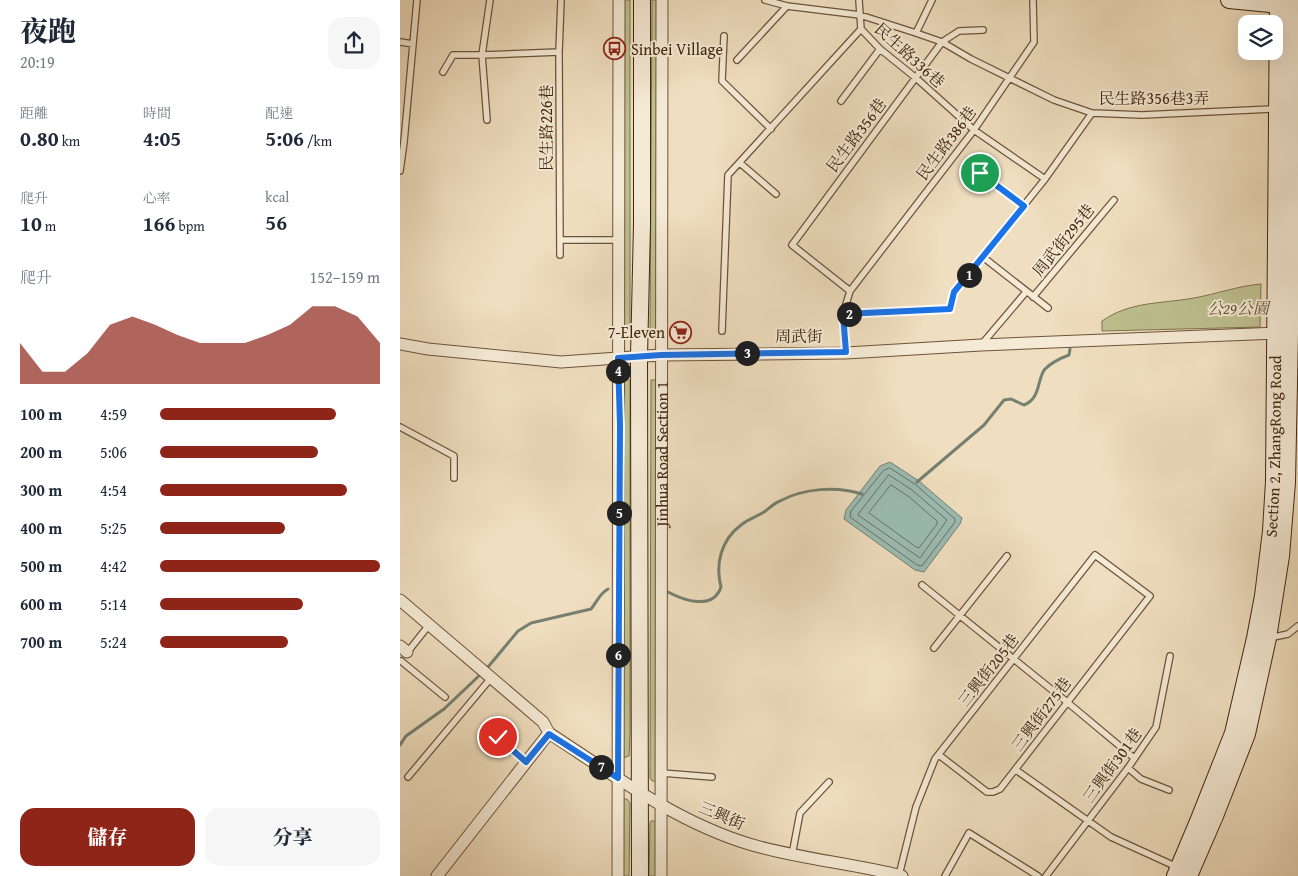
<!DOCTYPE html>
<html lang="zh-TW">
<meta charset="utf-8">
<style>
:root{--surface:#fff;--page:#f6f6f7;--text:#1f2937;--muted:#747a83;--accent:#8f2418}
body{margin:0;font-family:"Gentium Book Plus","Noto Serif TC",serif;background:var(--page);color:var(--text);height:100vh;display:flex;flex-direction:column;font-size:19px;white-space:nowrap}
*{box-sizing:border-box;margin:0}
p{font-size:16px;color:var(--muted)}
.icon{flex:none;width:28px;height:28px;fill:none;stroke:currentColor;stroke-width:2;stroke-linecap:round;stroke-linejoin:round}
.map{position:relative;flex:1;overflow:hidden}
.panel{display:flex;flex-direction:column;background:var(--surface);width:400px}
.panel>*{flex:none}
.tools{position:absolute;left:838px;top:15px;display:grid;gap:10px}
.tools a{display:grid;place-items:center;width:45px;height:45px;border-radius:10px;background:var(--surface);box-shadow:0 5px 20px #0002;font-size:25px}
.pin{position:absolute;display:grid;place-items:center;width:42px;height:42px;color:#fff;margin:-21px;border:2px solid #fff;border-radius:50%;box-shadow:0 1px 5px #0007}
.km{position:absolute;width:25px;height:25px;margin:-12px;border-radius:50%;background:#222;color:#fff;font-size:14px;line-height:25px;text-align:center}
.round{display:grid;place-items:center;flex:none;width:52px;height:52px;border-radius:15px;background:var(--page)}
.head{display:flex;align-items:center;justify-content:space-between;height:85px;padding:0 20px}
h1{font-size:28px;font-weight:800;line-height:38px}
.metrics{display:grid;grid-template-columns:repeat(3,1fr);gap:8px;height:85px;padding:5px 20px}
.metrics div{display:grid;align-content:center}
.metrics b{font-size:21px;font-weight:800}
.metrics small{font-size:14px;font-weight:400}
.metrics p{font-size:14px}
.chart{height:140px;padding:10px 20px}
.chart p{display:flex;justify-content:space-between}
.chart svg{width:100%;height:90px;margin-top:5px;fill:var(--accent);opacity:.7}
.cta{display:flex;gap:10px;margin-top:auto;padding:10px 20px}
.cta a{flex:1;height:58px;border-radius:15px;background:var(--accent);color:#fff;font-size:20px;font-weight:800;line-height:58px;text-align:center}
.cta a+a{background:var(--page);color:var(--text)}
ul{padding:0 20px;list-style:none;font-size:16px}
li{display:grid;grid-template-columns:80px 60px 1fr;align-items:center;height:38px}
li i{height:12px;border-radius:6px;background:var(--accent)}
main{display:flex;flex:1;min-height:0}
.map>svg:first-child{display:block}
.green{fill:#bec08f;stroke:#80724e}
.water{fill:#9abcb3;stroke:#768071}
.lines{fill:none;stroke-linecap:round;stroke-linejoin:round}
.shore{stroke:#6e7060;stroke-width:1}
.stream{stroke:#768071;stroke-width:3}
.lane-casing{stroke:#6c533a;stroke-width:8}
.street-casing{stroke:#6c533a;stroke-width:13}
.secondary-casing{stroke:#41250e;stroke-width:18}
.lane{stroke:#f5ead5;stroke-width:5.5}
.street{stroke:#f5ead5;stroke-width:11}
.secondary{stroke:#f5ead5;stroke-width:16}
.route-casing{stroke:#fff;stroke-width:10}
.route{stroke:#1a73e8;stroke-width:6}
.labels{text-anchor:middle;stroke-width:4;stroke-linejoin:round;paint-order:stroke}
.poi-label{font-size:16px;fill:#41250e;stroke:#f5ead5;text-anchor:start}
.street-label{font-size:16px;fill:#41250e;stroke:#f5ead5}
.park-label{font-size:16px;font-style:italic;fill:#604c2e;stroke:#f5ead5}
</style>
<main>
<section class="panel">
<div class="head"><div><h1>夜跑</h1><p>20:19</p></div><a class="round"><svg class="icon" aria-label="share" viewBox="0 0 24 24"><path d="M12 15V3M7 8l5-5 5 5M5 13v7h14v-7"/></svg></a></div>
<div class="metrics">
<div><p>距離</p><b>0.80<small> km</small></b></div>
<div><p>時間</p><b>4:05</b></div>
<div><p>配速</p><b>5:06<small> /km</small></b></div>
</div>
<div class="metrics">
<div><p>爬升</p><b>10<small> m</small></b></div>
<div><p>心率</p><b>166<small> bpm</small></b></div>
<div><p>kcal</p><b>56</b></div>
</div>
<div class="chart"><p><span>爬升</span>152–159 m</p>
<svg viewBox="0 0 160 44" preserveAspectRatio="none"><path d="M0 44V24L10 38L20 38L30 29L40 15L50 11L60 15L70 20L80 24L90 24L100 24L110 20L120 15L130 6L140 6L150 11L160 24V44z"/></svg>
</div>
<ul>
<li><b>100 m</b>4:59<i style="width:80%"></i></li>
<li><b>200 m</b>5:06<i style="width:72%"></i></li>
<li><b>300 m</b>4:54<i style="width:85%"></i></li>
<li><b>400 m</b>5:25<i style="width:57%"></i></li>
<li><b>500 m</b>4:42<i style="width:100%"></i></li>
<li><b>600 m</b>5:14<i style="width:65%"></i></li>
<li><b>700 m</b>5:24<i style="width:58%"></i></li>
</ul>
<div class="cta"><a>儲存</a><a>分享</a></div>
</section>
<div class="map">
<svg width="898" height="876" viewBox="0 0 898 876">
<rect width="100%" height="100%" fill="#efdebf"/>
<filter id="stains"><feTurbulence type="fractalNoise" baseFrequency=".004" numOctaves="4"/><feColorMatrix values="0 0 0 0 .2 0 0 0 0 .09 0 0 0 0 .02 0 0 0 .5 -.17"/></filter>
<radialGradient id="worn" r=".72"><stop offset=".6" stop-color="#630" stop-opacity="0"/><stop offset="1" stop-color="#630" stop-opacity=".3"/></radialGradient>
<path class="green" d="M222 0H230V328L228 333H222Z
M252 0H260L256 335H251L250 333Z
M861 284 860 327 702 331V321C731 301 760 304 794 298 816 294 838 286 861 284Z
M224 378H228L230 381V734L229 756 223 758Z
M251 380H257L256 781H252L250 778Z
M223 799H227L230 803 229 876H220Z
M251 821H257L258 876H249L250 823Z"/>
<path class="water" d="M490 462 519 481 562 518 560 524 524 572 515 570 444 519 446 510 480 466Z"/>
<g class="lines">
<path class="shore" d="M490 468 516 485 555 519V522L522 566 517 565 450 517 451 511 483 471Z
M489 475 512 490 547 520 520 558 458 515Z
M491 485 508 496 537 521V524L519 548 516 547 469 513Z"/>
<path class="stream" d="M517 482 584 425 604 400 611 399 624 405C641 399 637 378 645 369 651 363 661 358 669 355L670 349
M268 592C283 600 313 611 321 587 315 564 321 540 341 525 348 519 356 517 364 512 370 508 374 503 380 501 404 488 437 486 462 494
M88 667 118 631 131 623 191 609C197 602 199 594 208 589
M0 745 6 736 44 709 82 673"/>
<defs>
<path id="lane" d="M365 0 387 6 460 15 516 33
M459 0 461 29
M532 0 516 33 542 42 571 59 654 100 692 113 742 115 874 109
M324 36 322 81 371 129
M0 42 13 44
M337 60 387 6
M43 72 53 55H82L159 52
M441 101 480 49
M87 120 82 55 90 0
M340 163 376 194
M0 171 4 142 17 0
M580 173 624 206
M160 240H218
M160 255 159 52 161 0
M583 257 648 308
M450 291 392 245 542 42 559 31 583 30
M633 297 714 200
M443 314 550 309 554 292 645 179 692 113
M322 331 328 175 461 29 480 49 516 78 574 130 645 179
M581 345 626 292
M446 353 443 314 450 291 574 130 634 42 633 0
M0 427 54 456V478
M522 585 667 702 734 758
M869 638 888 634 898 626
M534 648 607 556
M6 654 29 625
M1 661 45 697
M98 737 126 762
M728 768 741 779 769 790
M616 770 711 837 777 867
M262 773 312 777
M8 777 91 678
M392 855 400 813 429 782
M499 875 516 807 535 759 695 555 750 596 600 789 593 792H587L539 755
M545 876 569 833 638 876
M646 876 728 768 756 727 770 656"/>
<g id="street">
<path d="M0 344 28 349 161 362 261 355 446 353 581 345 881 333"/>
<path d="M0 600 143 722 149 733C212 774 276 822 349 844 399 859 451 863 502 876"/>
<path d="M0 646 7 652"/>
<path d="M37 876 149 733"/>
<path d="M218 876 219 0"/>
<path id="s1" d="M261 876 262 0"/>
</g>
<g id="secondary">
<path d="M829 0 889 6"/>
<path d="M240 876 239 357 242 224V0"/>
<path id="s2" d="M775 876 799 819 833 733 855 638 863 596 871 531 874 481 878 0"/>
<path d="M789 876 815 816 847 734 868 638 881 556 887 482 890 333 891 0"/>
</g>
</defs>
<use href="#lane" class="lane-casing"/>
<use href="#street" class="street-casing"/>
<use href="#secondary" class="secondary-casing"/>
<use href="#lane" class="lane"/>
<use href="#street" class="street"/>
<use href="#secondary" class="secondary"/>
</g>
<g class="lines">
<defs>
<path id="route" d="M98 737 126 762 149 734 218 778 220 425 218 358 261 355 446 352 443 314 550 309 554 292 624 206 580 173"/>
</defs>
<use href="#route" class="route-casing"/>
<use href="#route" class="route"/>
</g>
<defs>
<symbol id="bus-ring" viewBox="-11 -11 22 22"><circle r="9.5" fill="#f5ead5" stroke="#8f2418" stroke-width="1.5"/><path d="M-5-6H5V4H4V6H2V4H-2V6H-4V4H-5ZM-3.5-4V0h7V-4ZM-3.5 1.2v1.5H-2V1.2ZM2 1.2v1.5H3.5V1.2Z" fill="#8f2418"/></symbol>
<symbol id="supermarket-ring" viewBox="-11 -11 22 22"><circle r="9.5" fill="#f5ead5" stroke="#8f2418" stroke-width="1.5"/><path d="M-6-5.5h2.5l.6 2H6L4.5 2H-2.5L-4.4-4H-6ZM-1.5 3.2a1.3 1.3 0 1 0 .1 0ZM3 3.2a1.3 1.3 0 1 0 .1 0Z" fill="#8f2418"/></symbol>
</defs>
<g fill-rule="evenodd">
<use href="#bus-ring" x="202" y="36" width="25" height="25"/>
<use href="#supermarket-ring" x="268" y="320" width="25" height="25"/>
</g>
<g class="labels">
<g class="poi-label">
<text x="231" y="55">Sinbei Village</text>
<text x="265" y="338" text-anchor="end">7-Eleven</text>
</g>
<g class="street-label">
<text transform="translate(510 55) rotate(42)" y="6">民生路336巷</text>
<text x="754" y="104">民生路356巷3弄</text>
<text transform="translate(146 128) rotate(-90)" y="6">民生路226巷</text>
<text transform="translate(456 135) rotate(-53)" y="6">民生路356巷</text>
<text transform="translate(546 143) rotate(-53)" y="6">民生路386巷</text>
<text transform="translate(663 240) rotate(-51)" y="6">周武街295巷</text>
<text x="399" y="342">周武街</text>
<text dy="6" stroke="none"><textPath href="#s2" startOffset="445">Section 2, ZhangRong Road</textPath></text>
<text dy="6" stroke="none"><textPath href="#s1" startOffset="422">Jinhua Road Section 1</textPath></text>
<text transform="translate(588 670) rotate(-52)" y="6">三興街205巷</text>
<text transform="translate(641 714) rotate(-53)" y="6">三興街275巷</text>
<text transform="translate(712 765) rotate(-54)" y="6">三興街301巷</text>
<text transform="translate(322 815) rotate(23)" y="6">三興街</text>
</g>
<g class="park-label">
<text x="838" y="314">公29公園</text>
</g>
</g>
<rect width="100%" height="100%" filter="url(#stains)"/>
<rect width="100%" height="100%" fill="url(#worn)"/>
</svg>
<div class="tools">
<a><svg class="icon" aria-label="layers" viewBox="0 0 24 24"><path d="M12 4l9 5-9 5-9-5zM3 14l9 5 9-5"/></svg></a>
</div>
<div class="pin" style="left:580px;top:173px;background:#1e9e55"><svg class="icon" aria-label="arrive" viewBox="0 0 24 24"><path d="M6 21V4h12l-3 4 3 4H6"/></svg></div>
<div class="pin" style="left:98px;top:737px;background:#d93025"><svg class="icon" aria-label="check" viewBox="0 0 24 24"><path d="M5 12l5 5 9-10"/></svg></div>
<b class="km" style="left:569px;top:275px">1</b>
<b class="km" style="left:449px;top:314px">2</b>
<b class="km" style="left:347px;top:353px">3</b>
<b class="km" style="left:218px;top:371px">4</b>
<b class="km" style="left:219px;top:513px">5</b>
<b class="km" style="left:218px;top:655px">6</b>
<b class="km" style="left:201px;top:767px">7</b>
</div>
</main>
